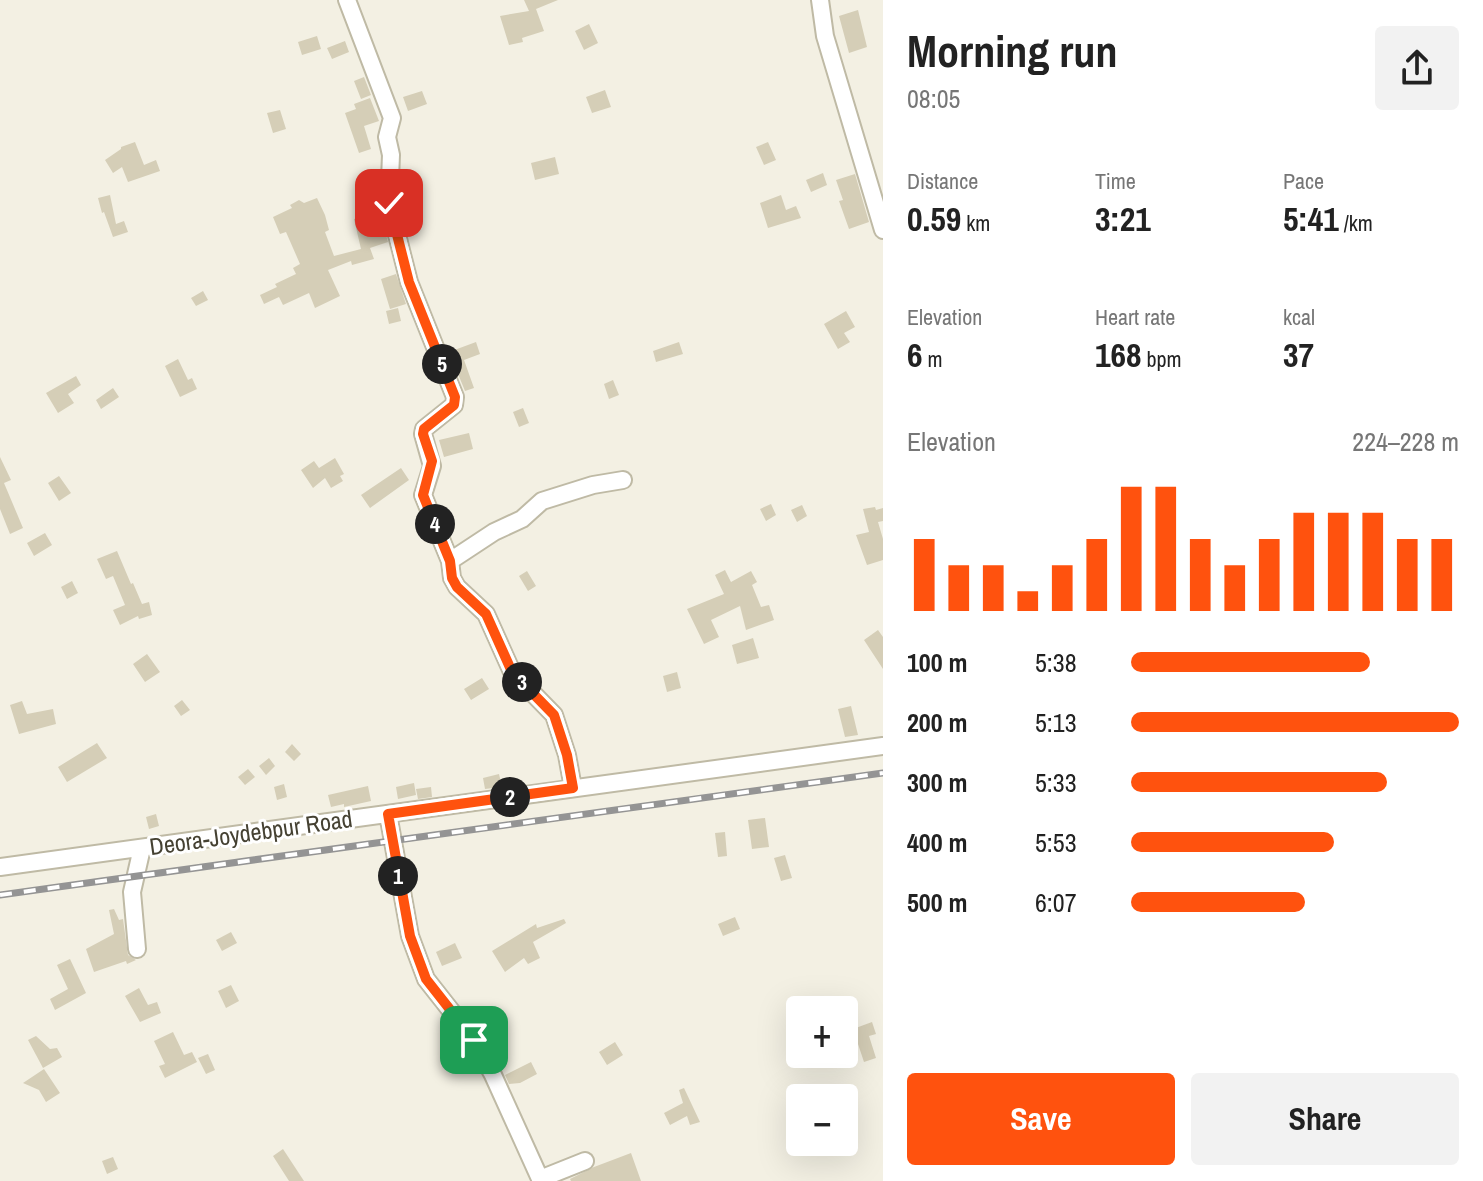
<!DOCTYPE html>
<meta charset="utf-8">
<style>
:root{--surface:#fff;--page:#f2f2f2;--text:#222;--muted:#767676;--accent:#ff520e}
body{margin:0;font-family:"Archivo Narrow",sans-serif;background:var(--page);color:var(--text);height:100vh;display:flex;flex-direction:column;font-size:30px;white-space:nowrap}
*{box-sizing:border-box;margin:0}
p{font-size:26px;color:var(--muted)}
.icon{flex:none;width:44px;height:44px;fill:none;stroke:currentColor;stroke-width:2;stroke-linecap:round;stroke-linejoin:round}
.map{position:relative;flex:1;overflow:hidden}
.sheet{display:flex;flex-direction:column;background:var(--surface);width:600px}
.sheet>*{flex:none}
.fabs{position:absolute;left:786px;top:996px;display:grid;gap:16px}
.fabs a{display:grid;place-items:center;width:72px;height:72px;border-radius:8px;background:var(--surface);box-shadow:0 8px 32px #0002;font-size:40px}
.pin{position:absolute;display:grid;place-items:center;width:68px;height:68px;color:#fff;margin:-34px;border-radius:16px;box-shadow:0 4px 12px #0006}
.km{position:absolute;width:40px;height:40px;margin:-20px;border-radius:50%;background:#222;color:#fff;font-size:22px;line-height:40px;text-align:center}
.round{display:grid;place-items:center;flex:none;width:84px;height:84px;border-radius:8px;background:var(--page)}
.head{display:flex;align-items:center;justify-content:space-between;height:136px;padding:0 24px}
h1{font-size:44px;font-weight:800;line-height:60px}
.figures{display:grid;grid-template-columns:repeat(3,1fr);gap:12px;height:136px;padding:8px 24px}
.figures div{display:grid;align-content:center}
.figures b{font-size:34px;font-weight:800}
.figures small{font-size:22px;font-weight:400}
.figures p{font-size:22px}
.chart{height:224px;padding:16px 24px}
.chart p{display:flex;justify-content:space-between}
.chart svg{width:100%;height:144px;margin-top:8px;stroke:var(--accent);stroke-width:6}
.button{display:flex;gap:16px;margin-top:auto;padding:16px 24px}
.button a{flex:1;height:92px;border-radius:8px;background:var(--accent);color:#fff;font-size:32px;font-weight:800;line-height:92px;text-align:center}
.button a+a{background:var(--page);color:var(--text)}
ul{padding:0 24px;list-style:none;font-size:26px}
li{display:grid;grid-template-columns:128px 96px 1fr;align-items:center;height:60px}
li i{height:20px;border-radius:10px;background:var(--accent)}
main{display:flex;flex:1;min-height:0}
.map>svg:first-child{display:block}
.building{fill:#d5ceb7}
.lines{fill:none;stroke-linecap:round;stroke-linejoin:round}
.minor-casing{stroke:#bfbaa5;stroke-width:20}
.minor{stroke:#fff;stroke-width:16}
.rail-casing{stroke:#949494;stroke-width:7}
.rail{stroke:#fff;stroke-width:4;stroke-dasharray:12;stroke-linecap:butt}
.route-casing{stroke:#fff;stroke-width:16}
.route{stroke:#ff520e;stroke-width:10}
.labels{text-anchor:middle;stroke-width:6;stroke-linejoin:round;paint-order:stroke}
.street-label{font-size:24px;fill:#454132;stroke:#fff}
</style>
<main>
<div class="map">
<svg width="883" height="1181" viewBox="0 0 883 1181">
<rect width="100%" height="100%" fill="#f3f0e3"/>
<path class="building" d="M524 0H558L536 9 544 31 522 38 523 42 509 45 500 16 529 11Z
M858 10 867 47 849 53 839 16Z
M589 24 598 43 584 50 575 31Z
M317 36 321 49 302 55 298 42Z
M345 41 349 52 332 59 327 48Z
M364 77 371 95 361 99 354 81Z
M605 90 611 107 592 113 586 97Z
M422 91 427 104 408 111 403 97Z
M370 98 379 121 364 126 371 149 359 153 345 113 356 109 354 104Z
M280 110 286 129 273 133 267 113Z
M135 142 144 165 156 160 160 171 128 182 122 167 113 173 105 160 121 149V147Z
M768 142 776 160 764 165 756 147Z
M555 157 559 174 535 180 531 163Z
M823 173 827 185 811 192 806 180Z
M855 174 869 222 849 229 839 201 843 200 836 180Z
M110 195 116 224 124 221 128 232 113 237 104 212 102 213 98 198Z
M781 195 786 210 796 206 801 218 768 228 760 203Z
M317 198 325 215 329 230 325 232 334 256 361 249 354 219 380 213 388 242 370 248 374 259 352 265 351 261 328 270 340 296 315 308 309 293 283 305 279 297 264 304 260 295 277 287 275 284 296 274 293 268 300 264 286 232 280 234 273 217 292 208 290 205 299 200 304 203Z
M396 274 406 304 390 309 381 279Z
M203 291 208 300 196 306 191 298Z
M398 308 401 321 389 324 386 311Z
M846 311 855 327 844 333 850 342 838 349 824 324Z
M476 342 480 354 464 360 474 388 465 391 449 352Z
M679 342 683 354 656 362 653 351Z
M178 359 188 380 192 378 197 389 180 397 165 366Z
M76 376 81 385 68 394 74 403 58 413 46 393Z
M613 380 619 395 609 399 604 384Z
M113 388 119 397 101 409 96 400Z
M523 408 529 423 519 427 513 412Z
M469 433 473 449 444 457 439 440Z
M0 457 11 480 4 483 23 528 10 534 0 509Z
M335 458 344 474 340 476 343 481 331 488 325 478 313 488 301 470 314 461 319 468Z
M401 468 409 480 370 508 361 495Z
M59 476 71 493 59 501 48 483Z
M771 504 776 515 766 521 760 509Z
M802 505 807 516 797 522 791 510Z
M875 507 876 510 883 508V521L878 522 883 539V560L867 565 856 535 869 532 863 509Z
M45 533 52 545 34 556 27 543Z
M117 551 131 584 133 583 142 604 149 602 152 615 139 619 138 616 120 625 113 610 125 605 113 576 106 579 97 559Z
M725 570 731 582 751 571 757 582 752 585 761 607 769 605 774 620 746 630 740 606 711 620 719 637 704 644 687 609 724 594 715 575Z
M527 571 536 586 528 591 519 576Z
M72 581 78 593 67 599 61 587Z
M878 630 883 637V669L864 640Z
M753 638 759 658 737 664 732 645Z
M147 654 160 672 145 682 133 664Z
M677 672 681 688 667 692 663 676Z
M482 678 489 689 471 700 464 689Z
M182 700 190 710 181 716 174 706Z
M22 701 27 714 53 709 56 724 19 734 10 705Z
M851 706 858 735 845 737 838 709Z
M97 743 107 758 67 782 58 767Z
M292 744 301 754 294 761 285 752Z
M269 758 275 766 266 775 259 766Z
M248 769 255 777 245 785 238 777Z
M499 774 502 787 485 789 483 778Z
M414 783 416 795 398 799 396 787Z
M284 784 287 797 277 800 274 787Z
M368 786 371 801 344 807V804L331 807 328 795Z
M431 787 432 797 418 799 416 789Z
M156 814 159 826 149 829 146 817Z
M765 818 769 847 752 849 748 820Z
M725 832 727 856 718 857 715 833Z
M785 855 792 878 781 881 774 858Z
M114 909 119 920 123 919 128 955 136 960 127 964 126 961 94 972 86 949 114 934 109 910Z
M735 917 740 929 723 936 718 924Z
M564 919 566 923 533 942 540 958 528 964 524 958 505 972 492 951 536 924 537 928Z
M231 932 237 943 222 951 216 940Z
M455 943 462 958 442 966 436 952Z
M70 959 86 993 55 1010 50 999 68 989 57 965Z
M231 985 239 1001 226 1008 218 991Z
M139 988 148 1005 157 1002 161 1013 140 1022 125 996Z
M872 1022 876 1034 869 1036 876 1058 864 1062 853 1029Z
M173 1032 184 1055 192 1052 197 1062 165 1078 159 1066 165 1064 154 1041Z
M36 1036 50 1049 57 1048 62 1057 43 1068 28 1040Z
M615 1042 623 1055 607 1065 599 1052Z
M208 1054 215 1070 206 1074 198 1058Z
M531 1062 537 1074 520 1083 509 1084 505 1075Z
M44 1069 60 1093 46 1102 39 1090 23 1083Z
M684 1088 700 1122 690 1125 687 1116 670 1125 664 1113 683 1103 679 1090Z
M283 1149 304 1181H289L273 1156Z
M631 1153 641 1181H571L570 1179 594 1167Z
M113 1157 118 1169 107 1174 102 1161Z"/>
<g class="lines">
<defs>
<path id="minor" d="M347 0 392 118 387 137 391 155 389 203 409 282 455 397 454 405 424 429 423 434 432 466 423 495 450 561 452 578 457 587 486 614 512 672 554 715 567 755 573 788
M820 0 825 36 883 230
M450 561 494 532 522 519 542 501 593 485 623 480
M388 814 410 936 426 979 474 1040 493 1075 541 1181
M0 867 883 746
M137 949 132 892 142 848
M540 1179 585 1161"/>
</defs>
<use href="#minor" class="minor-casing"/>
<use href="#minor" class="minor"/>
<defs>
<path id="rail" d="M0 895 883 773"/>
</defs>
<use href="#rail" class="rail-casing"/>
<use href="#rail" class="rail"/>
</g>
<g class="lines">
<defs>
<path id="route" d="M389 203 409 282 455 397 454 405 424 429 423 434 432 461 423 495 450 561 452 578 457 587 486 614 512 672 554 715 567 755 573 788 388 814 410 936 426 979 474 1040"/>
</defs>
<use href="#route" class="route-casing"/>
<use href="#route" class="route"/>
</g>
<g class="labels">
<g class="street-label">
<text transform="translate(251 833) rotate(-8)" y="8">Deora-Joydebpur Road</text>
</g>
</g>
</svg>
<div class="fabs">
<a>+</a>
<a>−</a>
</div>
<div class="pin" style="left:474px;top:1040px;background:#1e9e55"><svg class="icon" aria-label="arrive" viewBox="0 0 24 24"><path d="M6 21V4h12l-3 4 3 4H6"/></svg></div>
<div class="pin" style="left:389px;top:203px;background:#d93025"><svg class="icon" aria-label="check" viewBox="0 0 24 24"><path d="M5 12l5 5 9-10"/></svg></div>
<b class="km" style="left:398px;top:876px">1</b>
<b class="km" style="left:510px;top:797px">2</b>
<b class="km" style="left:522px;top:682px">3</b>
<b class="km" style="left:435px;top:524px">4</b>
<b class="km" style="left:442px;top:364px">5</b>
</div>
<section class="sheet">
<div class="head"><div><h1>Morning run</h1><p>08:05</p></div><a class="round"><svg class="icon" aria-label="share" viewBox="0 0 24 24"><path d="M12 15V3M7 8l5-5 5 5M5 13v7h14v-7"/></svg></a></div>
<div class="figures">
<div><p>Distance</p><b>0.59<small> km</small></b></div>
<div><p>Time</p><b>3:21</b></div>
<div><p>Pace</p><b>5:41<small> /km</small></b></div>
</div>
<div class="figures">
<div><p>Elevation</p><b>6<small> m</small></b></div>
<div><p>Heart rate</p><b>168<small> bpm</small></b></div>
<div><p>kcal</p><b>37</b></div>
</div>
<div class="chart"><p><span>Elevation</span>224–228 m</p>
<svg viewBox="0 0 160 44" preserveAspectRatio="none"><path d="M5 44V22M15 44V30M25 44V30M35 44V38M45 44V30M55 44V22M65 44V6M75 44V6M85 44V22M95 44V30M105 44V22M115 44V14M125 44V14M135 44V14M145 44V22M155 44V22"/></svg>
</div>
<ul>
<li><b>100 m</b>5:38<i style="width:73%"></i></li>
<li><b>200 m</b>5:13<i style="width:100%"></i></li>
<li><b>300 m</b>5:33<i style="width:78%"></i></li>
<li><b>400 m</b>5:53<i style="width:62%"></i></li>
<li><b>500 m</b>6:07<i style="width:53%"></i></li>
</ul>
<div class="button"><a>Save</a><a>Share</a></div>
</section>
</main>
